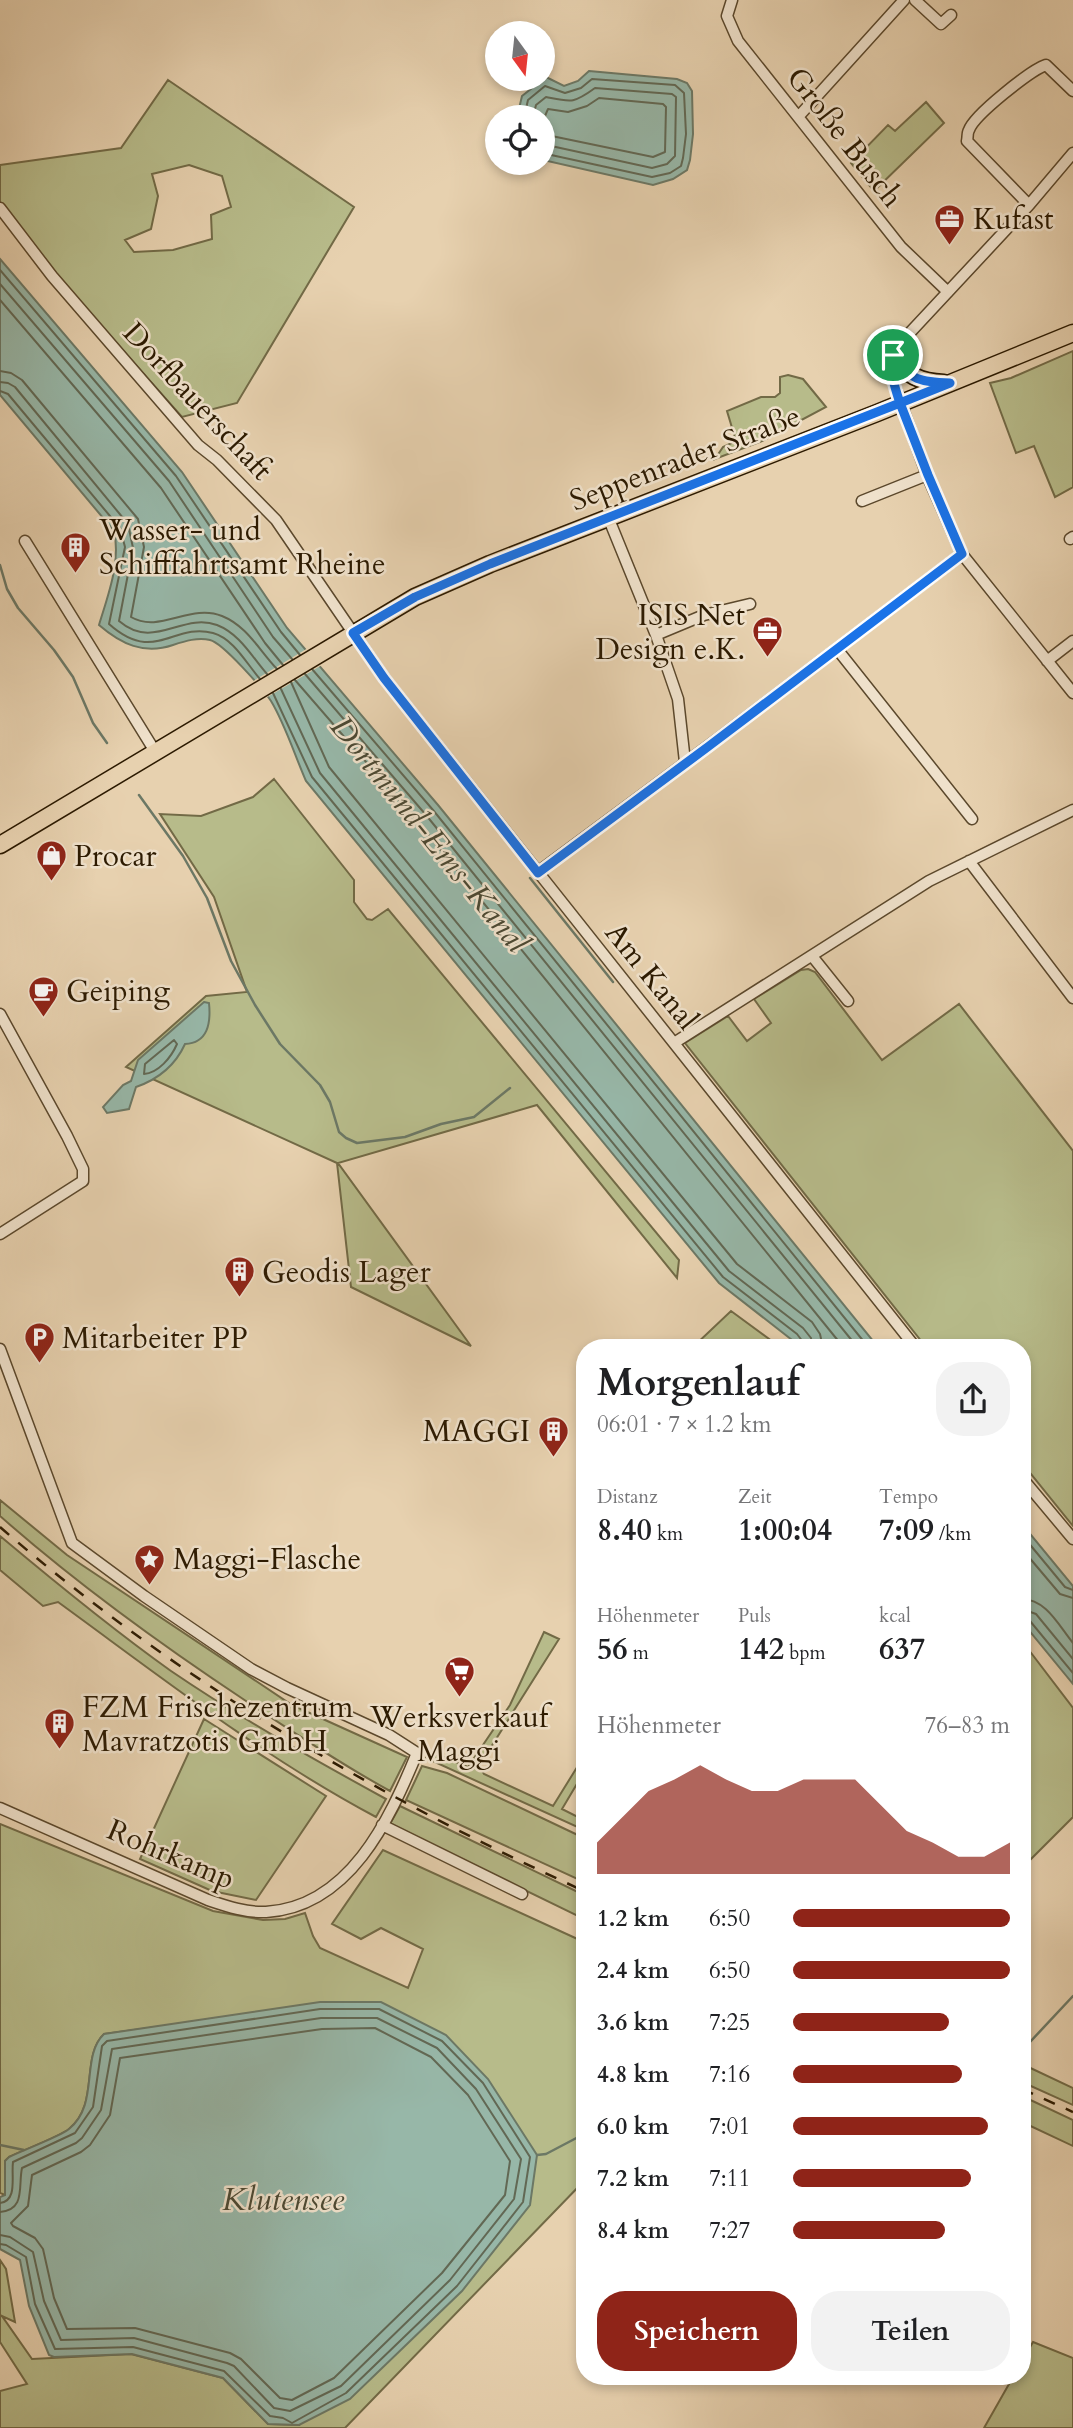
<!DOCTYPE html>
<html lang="de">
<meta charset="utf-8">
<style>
:root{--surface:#fff;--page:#f2f2f2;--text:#202124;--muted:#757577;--accent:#8f2418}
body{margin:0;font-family:Cardo,serif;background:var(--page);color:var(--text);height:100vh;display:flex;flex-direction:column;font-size:26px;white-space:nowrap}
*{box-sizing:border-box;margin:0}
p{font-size:23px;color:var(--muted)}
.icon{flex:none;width:38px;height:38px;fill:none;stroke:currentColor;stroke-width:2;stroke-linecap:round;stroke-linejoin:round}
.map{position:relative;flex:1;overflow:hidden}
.panel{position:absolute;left:576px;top:1339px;width:455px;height:1046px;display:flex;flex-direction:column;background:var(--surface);border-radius:28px;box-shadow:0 4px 10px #0003}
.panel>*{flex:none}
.needle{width:46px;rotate:165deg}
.controls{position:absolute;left:485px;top:21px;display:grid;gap:14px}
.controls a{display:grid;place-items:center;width:70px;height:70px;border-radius:50%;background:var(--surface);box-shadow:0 4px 10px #0003;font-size:35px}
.pin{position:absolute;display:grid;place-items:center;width:60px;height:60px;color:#fff;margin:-30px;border:4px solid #fff;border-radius:50%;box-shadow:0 2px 7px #0007}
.round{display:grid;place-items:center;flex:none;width:74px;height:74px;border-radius:28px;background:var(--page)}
.head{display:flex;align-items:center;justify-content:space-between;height:119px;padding:0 21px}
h1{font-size:38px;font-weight:700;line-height:52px}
.stats{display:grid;grid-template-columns:repeat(3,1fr);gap:10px;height:119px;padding:7px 21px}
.stats div{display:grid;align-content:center}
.stats b{font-size:30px;font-weight:700}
.stats small{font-size:19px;font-weight:400}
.stats p{font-size:19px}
.chart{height:196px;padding:14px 21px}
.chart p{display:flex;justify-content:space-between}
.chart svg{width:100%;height:126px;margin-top:7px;fill:var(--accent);opacity:.7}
.cta{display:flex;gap:14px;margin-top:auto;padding:14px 21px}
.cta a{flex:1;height:80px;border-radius:28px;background:var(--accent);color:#fff;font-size:28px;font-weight:700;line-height:80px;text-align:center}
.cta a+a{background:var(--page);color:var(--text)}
ul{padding:0 21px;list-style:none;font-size:23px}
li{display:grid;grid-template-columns:112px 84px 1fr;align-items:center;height:52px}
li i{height:18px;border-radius:9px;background:var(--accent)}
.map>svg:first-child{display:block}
.green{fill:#b7bb8a;stroke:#726a46;stroke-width:2;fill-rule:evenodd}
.water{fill:#97b7a8;stroke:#6c7865;stroke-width:2}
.pier{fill:#e7d1af}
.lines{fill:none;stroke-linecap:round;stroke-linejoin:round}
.shore{stroke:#626854;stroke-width:2}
.stream{stroke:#6c7865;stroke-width:2.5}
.street-casing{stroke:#5b482c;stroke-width:13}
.primary-casing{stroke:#2c1a01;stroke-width:19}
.street{stroke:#efe1cb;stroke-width:10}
.primary{stroke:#e7d1af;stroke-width:16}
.rail{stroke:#2c1a01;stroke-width:2.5;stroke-dasharray:12 12;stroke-linecap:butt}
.route-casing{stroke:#fff;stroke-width:14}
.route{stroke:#1a73e8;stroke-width:9}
.labels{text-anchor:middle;stroke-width:5;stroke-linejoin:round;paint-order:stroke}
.street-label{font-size:30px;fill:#2c1a01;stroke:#efe1cb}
.poi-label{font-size:30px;fill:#2c1a01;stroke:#efe1cb;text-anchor:start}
.water-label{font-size:32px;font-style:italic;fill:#4c4933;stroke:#efe1cb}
</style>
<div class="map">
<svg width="1073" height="2428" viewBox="0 0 1073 2428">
<rect width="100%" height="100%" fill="#e7d1af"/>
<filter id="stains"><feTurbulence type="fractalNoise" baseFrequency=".00286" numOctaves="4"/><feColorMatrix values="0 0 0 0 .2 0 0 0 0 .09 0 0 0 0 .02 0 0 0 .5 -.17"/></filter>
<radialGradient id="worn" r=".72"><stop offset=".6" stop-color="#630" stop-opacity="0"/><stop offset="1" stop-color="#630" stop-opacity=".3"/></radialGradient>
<path class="green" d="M168 80 354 207 237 403 182 417 53 272 0 203V165L121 148ZM189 165 222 176 231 207 211 215 212 239 173 250 134 252 125 240 151 229 158 196 152 174Z
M926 102 944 123 874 191 851 163 888 125 895 131Z
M1073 351V487L1055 497 1034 446 1016 453 990 383 1011 378Z
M788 375 803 379 826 407 762 441 715 459 723 447 736 441 727 411 761 397H775L780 393V377Z
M274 779 354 880V902L367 919 372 920 388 909 679 1260 677 1278 537 1105 338 1163 471 1346 351 1287 337 1163 126 1067 206 996 247 992 214 897 160 814 201 816 253 797Z
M808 969 815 972 882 1060 959 1004 1073 1151V1526L1022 1463V1348L926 1347 685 1043 728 1016 747 1041 771 1023 754 999 801 970Z
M731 1311 780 1347H693Z
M0 1500 67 1555 292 1705 407 1757 390 1791C341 1764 293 1732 246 1701 160 1644 77 1584 0 1516Z
M0 1536C56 1583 112 1629 171 1671 240 1718 313 1759 386 1799L376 1817C263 1757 161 1677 58 1602L43 1606 0 1570Z
M544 1632 559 1639 479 1766 484 1774 553 1806 584 1756V1772L562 1809 584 1820V1830L426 1758 429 1751 468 1767 510 1705Z
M1022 1641 1073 1708V1817L1022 1868Z
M204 1719 326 1796 256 1900 212 1891 140 1859Z
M422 1766 447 1773 584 1838V1882L406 1800Z
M400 1806 584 1895V1919L390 1824Z
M0 1824 213 1911 263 1920 285 1919 305 1913 313 1936 320 1948 408 1988 423 1949 381 1928 361 1939 332 1924 383 1850 584 1942V2181L345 2428H0V2391L27 2384 0 2342V2260L6 2269 15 2322 2 2316 32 2359 131 2354 223 2378 268 2424 299 2425 201 2021 104 2034C80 2057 100 2104 69 2129 59 2137 23 2150 9 2157L5 2161V2195L0 2193Z
M1022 2064 1073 2088V2105L1022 2082Z
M1022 2096 1073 2120V2146L1022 2122Z
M1033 2342 1073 2358V2428H984L1013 2377 1022 2376V2361Z"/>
<path class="water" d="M589 71 677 79 687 83 692 91 693 134 690 160 687 170 673 179 653 185 543 160 542 117H517L522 96 546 77 564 86 578 81Z
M0 259 182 472 287 628 438 805 878 1347H799L792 1340 719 1283 306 781C295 756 285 724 271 701 263 689 223 643 210 640 198 637 185 641 173 645 144 655 121 644 99 625 108 595 121 562 114 531L0 395Z
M204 1002 209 1003C211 1023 208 1043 185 1044 175 1066 159 1079 136 1087L129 1109 107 1113 103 1107 123 1085 131 1081 138 1060Z
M1022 1524 1073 1586V1684L1022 1622Z
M320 2002H381L446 2035 488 2079 537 2155 530 2205 462 2291 350 2399 299 2425 268 2424 223 2378 132 2354 54 2357 49 2355 29 2306 20 2260 0 2249V2197L5 2195V2161L9 2157C23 2150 59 2137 69 2129 100 2104 80 2057 104 2034Z"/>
<path class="pier" d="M308 648 322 665 264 699 250 683Z"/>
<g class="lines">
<path class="shore" d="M524 117 528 100 545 86 565 93 581 88 592 79 675 85 684 93 686 134 683 158 681 166 670 173 652 177 542 153
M533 117 536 105 546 97C571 102 573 104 595 88L672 94 676 97 675 156 667 164 652 168 542 144
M542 123 548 109 568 112 587 106 599 98 663 104 666 107 665 152 653 157 542 134
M0 270 176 476 281 632 300 655
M0 284 169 481 273 637 292 659
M0 300 161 488 265 643 283 665
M0 371 11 373 22 380 138 519 144 547 131 617C160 634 190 603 222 616 247 626 259 650 277 669
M0 382 8 383 15 387 128 524 133 548 119 621C154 651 182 612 217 625 240 634 252 657 267 674
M0 391 8 394 120 528 125 547 109 624C155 665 173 622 213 633 234 639 246 663 260 679
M312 669 433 810 869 1348
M305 674 426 815 858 1348
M295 680 418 822 844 1348
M291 682 329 767 737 1264 812 1322 820 1334 823 1348
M281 689 320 773 729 1271 803 1328 811 1338 812 1348
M273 693 312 777 723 1277 797 1334 803 1342 804 1348
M174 1040 177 1044C171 1058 158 1073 144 1074L145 1064Z
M1022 1535 1065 1587 1073 1590
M1022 1549 1060 1594 1073 1598
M1022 1599C1046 1599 1059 1626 1073 1643
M1022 1609 1036 1614 1073 1659
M1022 1618 1030 1621 1073 1673
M375 2028 431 2057 468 2095 510 2161 505 2195 442 2273 334 2378 292 2400 280 2398 241 2359 230 2353 135 2328 67 2329 54 2298 43 2249 35 2238 13 2226 11 2223 28 2206 32 2175 81 2152 90 2145 110 2115 120 2058 322 2029Z
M0 2203C18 2201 11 2176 13 2162L75 2133 93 2107 102 2046 107 2041 320 2009H379L442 2041 483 2083 530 2157 523 2202 457 2286 346 2393 292 2423 283 2418 270 2416 224 2371 133 2347 55 2349 35 2304 26 2257 6 2245 0 2244
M0 2212C26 2210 18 2186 22 2168L76 2143 82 2138 101 2110 112 2049 321 2018H377L437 2048 476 2089 521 2159 514 2199 450 2280 341 2386 290 2411 274 2408 234 2366 227 2363 134 2338 61 2340 44 2301 33 2252 10 2237 0 2235"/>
<path class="stream" d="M0 565 7 589 18 608 54 650 73 677 93 723 107 743
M139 795 183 856 207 898 231 961 255 1005 280 1044 320 1085 330 1102 339 1132 346 1138 357 1143 405 1137 441 1124 474 1117 510 1088
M530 878 613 982
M1030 2042 1073 1996
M0 2145 24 2150
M537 2155 546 2154 584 2134"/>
<defs>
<path id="street" d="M732 0 727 16 738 41 901 247 948 292
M915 0 941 24 951 15
M799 116 904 0
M1073 153 1029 205 904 339 896 349 891 364 895 387 927 475 962 554 1073 693
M1029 205 967 141C968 137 967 133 969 130 974 115 1031 70 1046 65L1073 91
M0 208 52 276 198 445 217 460 276 520 384 678 916 1348
M862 501 927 475
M608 517 656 635 678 699 685 762
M1070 539 1073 537
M25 541 156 753
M656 635 704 615 750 604
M837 649 972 819
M1047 661 1073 641
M969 861 1073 998
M538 872 719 738 962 554
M812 956 848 1001
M0 1014 67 1136 83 1169V1181L0 1234
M674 1043 929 881 1073 810
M0 1349 72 1543 144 1596 251 1669 287 1688 389 1735 417 1753C389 1821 349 1907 266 1912 246 1913 226 1906 208 1900L0 1808
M1022 1478 1073 1539
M382 1825 522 1894"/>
<path id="primary" d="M893 355C906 376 920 382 944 383
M0 845 415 597 490 564 877 413 1073 333"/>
</defs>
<use href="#street" class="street-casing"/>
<use href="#primary" class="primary-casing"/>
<use href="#street" class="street"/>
<use href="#primary" class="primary"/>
<path class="rail" d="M0 1527C175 1679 374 1795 584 1891
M1022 2089 1073 2112"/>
</g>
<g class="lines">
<defs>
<path id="route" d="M893 355C889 371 895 388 900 403L490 564 415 597 353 633 384 678 538 873 709 746 962 554 928 475 900 403 950 383C922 382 909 381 893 355"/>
</defs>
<use href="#route" class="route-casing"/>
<use href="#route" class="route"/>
</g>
<defs>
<symbol id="office-pin" viewBox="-11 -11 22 30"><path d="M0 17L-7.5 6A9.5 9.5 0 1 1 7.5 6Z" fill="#8f2418" stroke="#efe1cb"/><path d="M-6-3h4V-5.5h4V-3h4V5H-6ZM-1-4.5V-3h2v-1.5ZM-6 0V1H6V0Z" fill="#fff"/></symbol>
<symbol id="building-pin" viewBox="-11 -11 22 30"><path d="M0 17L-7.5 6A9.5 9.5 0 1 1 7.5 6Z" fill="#8f2418" stroke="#efe1cb"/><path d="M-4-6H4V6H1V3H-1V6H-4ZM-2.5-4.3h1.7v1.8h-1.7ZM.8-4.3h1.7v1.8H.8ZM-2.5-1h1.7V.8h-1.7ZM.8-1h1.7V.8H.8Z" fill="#fff"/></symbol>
<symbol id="shop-pin" viewBox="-11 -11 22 30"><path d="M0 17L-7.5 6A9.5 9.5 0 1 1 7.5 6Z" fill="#8f2418" stroke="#efe1cb"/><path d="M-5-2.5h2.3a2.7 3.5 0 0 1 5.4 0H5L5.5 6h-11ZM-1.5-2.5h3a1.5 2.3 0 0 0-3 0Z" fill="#fff"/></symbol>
<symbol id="cafe-pin" viewBox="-11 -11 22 30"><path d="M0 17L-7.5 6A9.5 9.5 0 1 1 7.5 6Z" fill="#8f2418" stroke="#efe1cb"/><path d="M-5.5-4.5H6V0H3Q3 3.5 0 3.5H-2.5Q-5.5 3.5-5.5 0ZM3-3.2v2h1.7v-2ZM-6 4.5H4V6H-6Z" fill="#fff"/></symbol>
<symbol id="parking-pin" viewBox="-11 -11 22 30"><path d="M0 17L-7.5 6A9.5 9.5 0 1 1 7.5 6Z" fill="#8f2418" stroke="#efe1cb"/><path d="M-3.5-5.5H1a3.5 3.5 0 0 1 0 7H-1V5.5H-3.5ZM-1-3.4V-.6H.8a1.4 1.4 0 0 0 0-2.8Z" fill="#fff"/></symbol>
<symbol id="sight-pin" viewBox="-11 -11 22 30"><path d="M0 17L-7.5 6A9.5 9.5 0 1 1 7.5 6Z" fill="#8f2418" stroke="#efe1cb"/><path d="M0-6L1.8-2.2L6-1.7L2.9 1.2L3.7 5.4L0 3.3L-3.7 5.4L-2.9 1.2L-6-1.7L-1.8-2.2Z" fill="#fff"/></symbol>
<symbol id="supermarket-pin" viewBox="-11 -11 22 30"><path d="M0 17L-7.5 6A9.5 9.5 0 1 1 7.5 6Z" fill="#8f2418" stroke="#efe1cb"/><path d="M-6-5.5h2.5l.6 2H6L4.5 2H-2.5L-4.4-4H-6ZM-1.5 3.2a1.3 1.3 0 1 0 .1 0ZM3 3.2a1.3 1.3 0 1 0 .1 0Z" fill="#fff"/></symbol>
</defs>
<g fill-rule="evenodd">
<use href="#office-pin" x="932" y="202" width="35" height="47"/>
<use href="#building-pin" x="58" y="530" width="35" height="47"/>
<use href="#office-pin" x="750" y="614" width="35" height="47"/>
<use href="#shop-pin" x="34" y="838" width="35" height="47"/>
<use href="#cafe-pin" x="26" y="974" width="35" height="47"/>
<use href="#building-pin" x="222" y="1254" width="35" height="47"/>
<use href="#parking-pin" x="22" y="1320" width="35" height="47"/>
<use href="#building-pin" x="536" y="1414" width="35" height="47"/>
<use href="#sight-pin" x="132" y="1542" width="35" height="47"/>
<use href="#supermarket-pin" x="442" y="1654" width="35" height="47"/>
<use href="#building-pin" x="42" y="1706" width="35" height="47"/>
</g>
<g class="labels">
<g class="street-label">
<text transform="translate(845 137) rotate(52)" y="10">Große Busch</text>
<text transform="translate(198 401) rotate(47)" y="10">Dorfbauerschaft</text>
<text transform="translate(685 458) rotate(-21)" y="10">Seppenrader Straße</text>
<text transform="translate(652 976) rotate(51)" y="10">Am Kanal</text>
<text transform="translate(171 1854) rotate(23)" y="10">Rohrkamp</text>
</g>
<g class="poi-label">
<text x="973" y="229">Kufast</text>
<text x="99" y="540">Wasser- und<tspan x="99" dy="34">Schifffahrtsamt Rheine</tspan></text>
<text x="745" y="625" text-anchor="end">ISIS Net<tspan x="745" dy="34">Design e.K.</tspan></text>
<text x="74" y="866">Procar</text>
<text x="66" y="1001">Geiping</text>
<text x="262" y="1282">Geodis Lager</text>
<text x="62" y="1348">Mitarbeiter PP</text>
<text x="530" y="1441" text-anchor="end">MAGGI</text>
<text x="173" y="1569">Maggi-Flasche</text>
<text x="82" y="1717">FZM Frischezentrum<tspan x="82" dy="34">Mavratzotis GmbH</tspan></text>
<text x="459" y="1727" text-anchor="middle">Werksverkauf<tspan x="459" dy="34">Maggi</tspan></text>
</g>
<g class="water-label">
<text transform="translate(430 834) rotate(51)" y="11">Dortmund-Ems-Kanal</text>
<text x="283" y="2210">Klutensee</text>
</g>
</g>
<rect width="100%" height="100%" filter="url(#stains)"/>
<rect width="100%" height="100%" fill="url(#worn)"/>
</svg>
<div class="controls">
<a><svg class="needle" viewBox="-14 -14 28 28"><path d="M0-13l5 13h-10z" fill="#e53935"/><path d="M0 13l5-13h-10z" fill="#757577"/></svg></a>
<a><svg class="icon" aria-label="locate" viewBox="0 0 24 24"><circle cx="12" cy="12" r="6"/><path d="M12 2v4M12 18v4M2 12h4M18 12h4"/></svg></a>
</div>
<div class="pin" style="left:893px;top:355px;background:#1e9e55"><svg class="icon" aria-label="arrive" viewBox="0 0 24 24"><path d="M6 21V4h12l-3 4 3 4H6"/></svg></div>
<section class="panel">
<div class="head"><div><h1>Morgenlauf</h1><p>06:01 · 7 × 1.2 km</p></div><a class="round"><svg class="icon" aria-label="share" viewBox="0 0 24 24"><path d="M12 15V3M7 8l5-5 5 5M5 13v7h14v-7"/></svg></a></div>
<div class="stats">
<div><p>Distanz</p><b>8.40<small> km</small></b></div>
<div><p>Zeit</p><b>1:00:04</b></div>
<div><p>Tempo</p><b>7:09<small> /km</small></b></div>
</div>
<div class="stats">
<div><p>Höhenmeter</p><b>56<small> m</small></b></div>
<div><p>Puls</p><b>142<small> bpm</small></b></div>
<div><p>kcal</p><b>637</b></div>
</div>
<div class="chart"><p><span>Höhenmeter</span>76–83 m</p>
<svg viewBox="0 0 160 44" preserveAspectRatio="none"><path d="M0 44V33L10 24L20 15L30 11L40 6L50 11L60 15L70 15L80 11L90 11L100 11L110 20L120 29L130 33L140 38L150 38L160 33V44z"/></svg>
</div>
<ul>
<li><b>1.2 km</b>6:50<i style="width:100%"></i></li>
<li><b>2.4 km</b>6:50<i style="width:100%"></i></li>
<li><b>3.6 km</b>7:25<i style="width:72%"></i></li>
<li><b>4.8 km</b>7:16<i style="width:78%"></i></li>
<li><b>6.0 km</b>7:01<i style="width:90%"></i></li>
<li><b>7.2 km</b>7:11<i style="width:82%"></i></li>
<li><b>8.4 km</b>7:27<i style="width:70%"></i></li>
</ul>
<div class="cta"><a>Speichern</a><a>Teilen</a></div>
</section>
</div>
